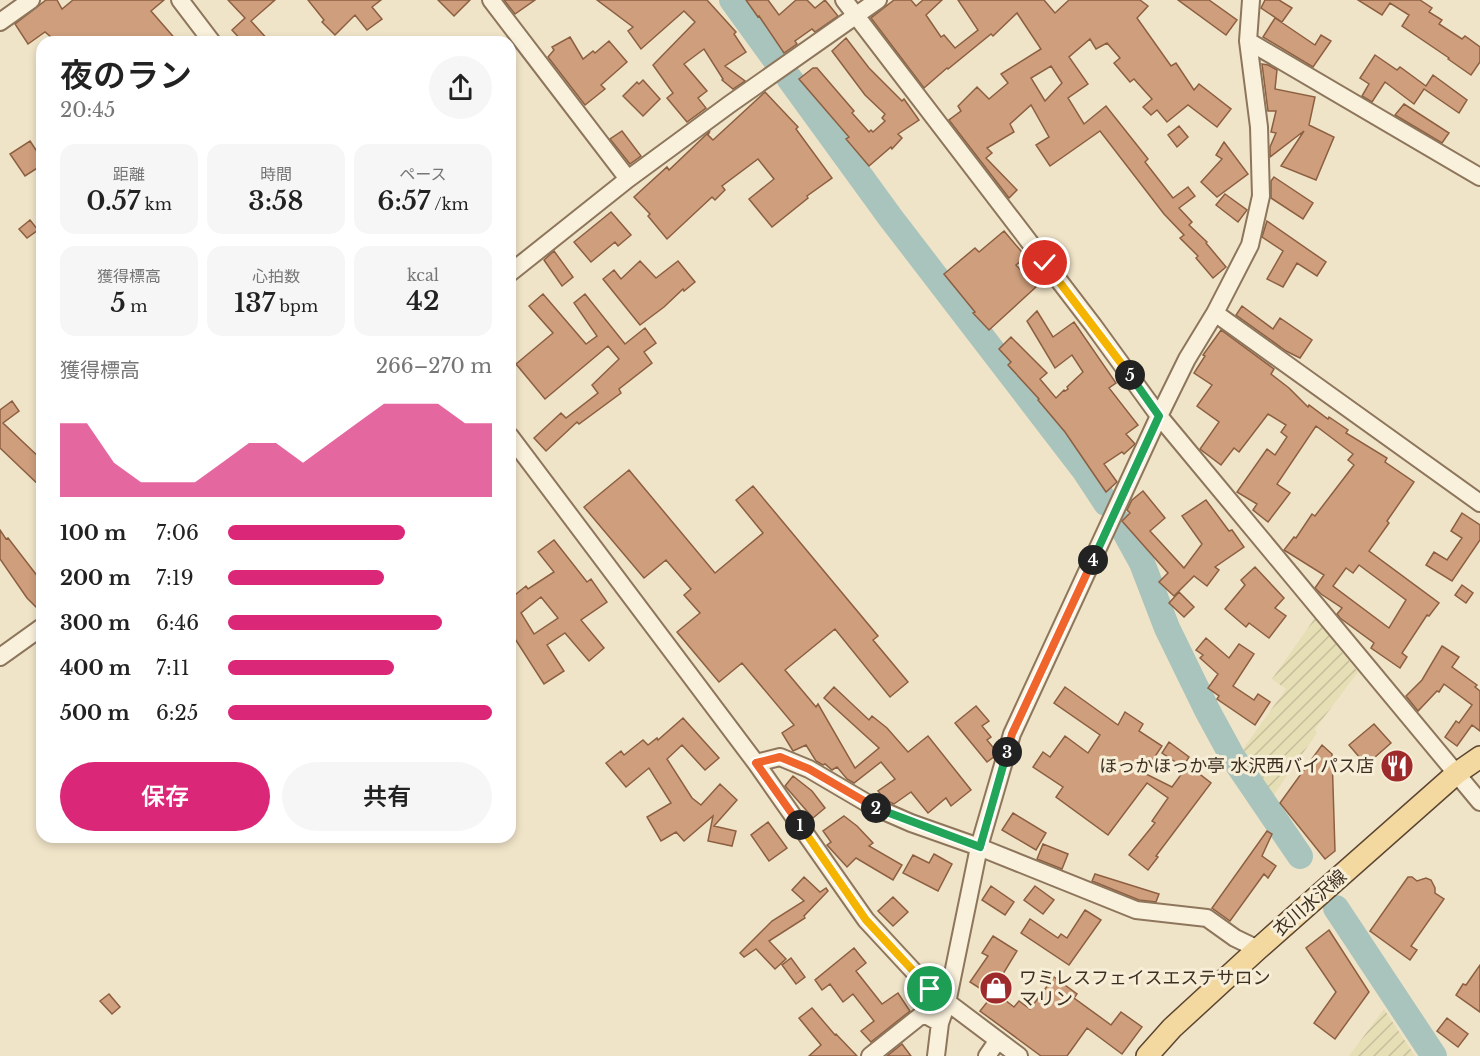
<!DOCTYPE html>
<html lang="ja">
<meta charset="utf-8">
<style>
:root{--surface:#fff;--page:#f6f6f6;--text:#222;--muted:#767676;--accent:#db2777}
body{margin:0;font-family:"Libre Baskerville","Noto Sans JP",serif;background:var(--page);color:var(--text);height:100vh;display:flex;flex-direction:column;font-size:22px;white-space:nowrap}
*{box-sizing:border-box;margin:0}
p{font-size:20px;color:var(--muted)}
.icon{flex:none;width:33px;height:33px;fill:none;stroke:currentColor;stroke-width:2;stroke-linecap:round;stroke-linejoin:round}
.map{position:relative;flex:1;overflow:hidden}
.sheet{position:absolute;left:36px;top:36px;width:480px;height:807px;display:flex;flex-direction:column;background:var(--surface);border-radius:18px;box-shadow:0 3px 9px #0003}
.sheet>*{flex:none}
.pin{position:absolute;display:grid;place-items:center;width:51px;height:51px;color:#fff;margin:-26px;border:3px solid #fff;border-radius:50%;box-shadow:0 2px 6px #0007}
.km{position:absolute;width:30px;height:30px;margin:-15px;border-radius:50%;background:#222;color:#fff;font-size:16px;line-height:30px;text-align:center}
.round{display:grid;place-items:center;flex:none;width:63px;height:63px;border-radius:32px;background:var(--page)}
.summary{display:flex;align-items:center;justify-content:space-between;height:102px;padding:0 24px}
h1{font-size:33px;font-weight:600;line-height:45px}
.stats{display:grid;grid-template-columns:repeat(3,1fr);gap:9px;height:102px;padding:6px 24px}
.stats div{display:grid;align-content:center;border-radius:15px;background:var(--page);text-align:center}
.stats b{font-size:26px;font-weight:600}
.stats small{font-size:16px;font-weight:400}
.stats p{font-size:16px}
.chart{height:168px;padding:12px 24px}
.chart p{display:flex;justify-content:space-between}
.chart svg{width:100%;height:108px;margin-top:6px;fill:var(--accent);opacity:.7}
.action{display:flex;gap:12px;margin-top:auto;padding:12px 24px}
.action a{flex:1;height:69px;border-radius:36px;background:var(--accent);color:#fff;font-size:24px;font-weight:600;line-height:69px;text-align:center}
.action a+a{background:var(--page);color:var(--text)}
ul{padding:0 24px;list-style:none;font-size:20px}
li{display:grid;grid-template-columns:96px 72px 1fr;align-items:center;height:45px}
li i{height:15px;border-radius:8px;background:var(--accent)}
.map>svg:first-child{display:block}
.farmland{fill:url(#farmland-furrows)}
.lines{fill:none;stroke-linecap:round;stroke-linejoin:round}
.river{stroke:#a9c4bc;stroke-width:26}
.building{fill:#cf9f7d;stroke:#8d5f41;stroke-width:1.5;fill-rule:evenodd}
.minor-casing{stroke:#8d765c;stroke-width:20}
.major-casing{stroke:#5b4430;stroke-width:24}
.minor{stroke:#faf1dc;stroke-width:16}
.major{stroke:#f3d9a0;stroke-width:21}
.split-1-casing{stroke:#fff;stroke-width:12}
.split-2-casing{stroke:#fff;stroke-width:12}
.split-3-casing{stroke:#fff;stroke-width:12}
.split-4-casing{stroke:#fff;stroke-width:12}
.split-5-casing{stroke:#fff;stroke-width:12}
.split-6-casing{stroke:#fff;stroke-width:12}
.split-1{stroke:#f5b400;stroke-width:8}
.split-2{stroke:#f0652b;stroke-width:8}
.split-3{stroke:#22a559;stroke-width:8}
.split-4{stroke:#f0652b;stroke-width:8}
.split-5{stroke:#22a559;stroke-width:8}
.split-6{stroke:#f5b400;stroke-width:8}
.labels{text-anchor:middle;stroke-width:6;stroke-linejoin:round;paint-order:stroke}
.poi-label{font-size:18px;fill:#3d2e20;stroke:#f7eed8;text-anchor:end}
.street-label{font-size:18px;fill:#3d2e20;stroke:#f7eed8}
</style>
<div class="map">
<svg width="1480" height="1056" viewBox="0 0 1480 1056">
<defs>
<pattern id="farmland-furrows" width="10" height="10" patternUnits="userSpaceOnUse" patternTransform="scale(1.5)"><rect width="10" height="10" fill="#e6deb5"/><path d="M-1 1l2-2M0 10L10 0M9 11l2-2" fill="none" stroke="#c6bf9b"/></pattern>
</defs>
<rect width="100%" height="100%" fill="#f0e4c8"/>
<path class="farmland" d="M1315 618 1358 672 1315 729 1317 733 1273 796 1243 749 1286 689 1272 679Z
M1384 1009 1415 1056H1349Z"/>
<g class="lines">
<path class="river" d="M732 0 774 58
M789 78 890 217 1085 471 1106 503
M1120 523 1142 563 1167 628 1207 710 1232 756 1300 856
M1336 908 1434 1056"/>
</g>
<path class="building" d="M46 0H57L62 9 73 0H164L151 11 178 42H57L45 32 28 44 15 24Z
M228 0H275L251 21 270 42H243L232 30 245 18Z
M308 0H381L372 7 382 19 367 30 355 15 335 35 322 22 324 20Z
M438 0H470L454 16Z
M504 0H535L515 14Z
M597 0H707L736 32 734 34 746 52 725 66 745 81 733 89 722 80 723 79 704 49 684 64 707 91 698 98 706 108 687 122 667 98 673 93 653 65 695 22 684 11 641 49 628 31 633 27Z
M746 0H768L779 15 796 0H807L815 8 825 0 838 16 815 32 812 29 795 41 797 44 784 53 759 16 758 17Z
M894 0H911L916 6 923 0H942L926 15 941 37 944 35 955 48 978 30 958 0H1044L1055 13 1069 0H1140L1148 6 1137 18 1171 66 1176 63 1194 90 1199 84 1231 109 1217 127 1188 105 1167 122 1157 110 1151 115 1143 107 1152 99 1134 79 1130 82 1114 63 1120 58 1107 43 1096 49 1090 39 1069 57 1088 84 1068 98 1084 124 1106 106 1148 159 1145 162 1173 198 1188 187 1195 196 1179 208 1192 222 1189 225 1207 242 1206 243 1226 267 1213 278 1196 258 1198 256 1180 238 1184 235 1164 214 1100 131 1050 166 1036 145 1049 137 1031 105 1010 124 1014 132 987 148 992 153 986 158 1017 190 1009 198 949 120 961 111 958 106 977 87 989 99 1008 83 1001 74 1041 49 1017 13 993 36 991 34 948 69 947 68 924 88 871 18ZM1051 66 1062 83 1045 101 1031 78Z
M1178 0H1209L1237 20 1226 35Z
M1265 0H1279L1292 8 1282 22 1261 8Z
M1358 0H1420L1432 8 1429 12 1442 20 1439 24 1462 39 1465 36 1480 47V62L1471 75 1448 59 1449 58 1402 26 1409 15 1390 3 1382 15Z
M1275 18 1315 45 1321 35 1331 41 1313 67 1263 37Z
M570 37 583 59 593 51 595 53 609 41 627 62 601 85 605 89 585 105 548 57 554 50 552 47Z
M846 38 869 68 902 101 904 99 919 120 898 134 902 138 892 149 891 147 869 166 846 139 849 137 799 79 813 68H817L854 111 852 113 869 132 871 130 873 132 885 121 882 118 885 114 865 95 832 51Z
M1375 55 1397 70 1400 67 1426 86 1433 75 1467 100 1459 113 1424 89 1414 104 1385 82 1372 102 1362 96 1369 84 1360 78Z
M1262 64 1268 65 1277 70 1275 89 1315 97 1309 125 1334 137 1316 180 1281 166 1304 131 1270 157V147L1276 133 1271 132 1276 111H1268Z
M643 80 660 99 643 116 623 96 637 82 639 84Z
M765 92 798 127 796 129 832 178 807 196 808 198 772 227 749 199 774 179 758 159 722 186 725 190 715 200 712 197 667 239 648 216 650 214 634 197 667 167 669 170 710 131 708 135 713 140Z
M1404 104 1449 133 1442 143 1395 115Z
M1179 126 1188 137 1177 147 1168 135Z
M622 131 641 156 630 164 610 139Z
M30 141 42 159V165L25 176 10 154Z
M1224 142 1248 174 1217 197 1201 182 1222 159 1216 155Z
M1274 177 1313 203 1303 219 1271 198V181Z
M1225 194 1247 210 1238 222 1216 205Z
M611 212 631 235 618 246 615 242 591 262 574 242Z
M30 220 38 230 27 238 19 229Z
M1267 221 1326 262 1317 276 1297 263 1283 287 1267 279 1283 251 1262 237Z
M1004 231 1026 257 1016 265 1036 287 989 330 973 313 975 312 944 274 975 248 979 252Z
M554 251 573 277 562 286 544 260Z
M640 261 656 278 678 261 695 282 684 291 683 289 664 307 640 325 603 279 614 270 621 279Z
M543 294 586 344 597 336 574 303 585 294 625 344 645 328 656 343 644 352 652 363 619 389 621 393 579 424 577 422 546 451 534 438 561 413 566 418 598 393 592 385 619 359 608 346 545 399 516 364 553 333 529 306Z
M1242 306 1273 329 1280 318 1312 340 1300 358 1286 351 1236 315Z
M1037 311 1053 337 1074 322 1116 383 1109 388 1138 425 1126 434 1135 444 1124 454 1122 452 1104 464 1117 482 1106 492 1065 432 1038 400 1039 399 1008 365 1011 362 999 349 1011 337 1047 373 1040 379 1056 398 1064 390 1065 391 1068 389 1067 387 1083 372 1072 355 1055 368 1027 321Z
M1221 330 1274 369 1271 374 1289 388 1308 407 1309 405 1328 419 1329 417 1348 430 1346 433 1387 458 1385 462 1414 482 1387 521 1389 523 1369 551 1439 603 1429 616 1427 615 1402 653 1407 657 1400 668 1371 648 1374 643 1340 618 1337 614 1342 608 1321 594 1315 588 1324 575 1284 550 1294 537 1296 538 1312 514 1315 516 1354 465 1348 460 1353 454 1316 426 1277 484 1290 493 1268 522 1253 510 1257 504 1237 492 1267 449 1275 455 1287 437 1281 432 1286 425 1268 414 1239 452 1234 448 1221 465 1200 449 1219 422 1197 406 1212 385 1194 373 1205 356 1203 355ZM1359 565 1406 600 1389 628 1333 586 1346 568 1353 573Z
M12 401 19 411 3 423 42 460V488L0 448V410Z
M629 470 715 573 763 533 736 500 753 486 878 636 873 640 908 682 890 697 835 629 785 670 816 707 818 704 855 768 879 748 824 698 834 687 869 720 872 716 887 728 908 752 928 736 971 790 951 806 946 798 928 813 911 792 894 804 885 800 878 791 895 779 881 762 854 783 847 779 837 767 832 770 825 764 823 765 816 761 806 745 793 751 782 733 794 725 742 663 719 682 677 632 700 613 684 595 691 589 666 560 644 578 584 507Z
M1143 491 1165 518 1150 531 1184 568 1202 544 1182 516 1206 500 1229 531 1232 530 1244 547 1215 567 1219 570 1207 586 1194 576 1174 596 1159 582 1168 573 1122 521 1130 513 1127 510 1132 500Z
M1462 513 1480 525V540L1452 581 1426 565 1434 552 1447 560 1462 538 1451 531Z
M0 530 6 539 8 538 42 582V613L27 598 0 559Z
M554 540 587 582 591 579 607 602 581 620 604 648 589 661 565 633 547 645 564 671 544 684 510 631V597L511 598 526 586 528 589 554 572 538 552ZM541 597 558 618 534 634 521 613Z
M1255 567 1284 598 1275 608 1286 616 1269 638 1249 623 1246 627 1225 609 1245 585 1241 580Z
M1462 585 1473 593 1466 603 1455 595Z
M1179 592 1194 607 1184 617 1169 603Z
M1206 638 1229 658 1239 644 1254 654 1233 686 1254 700 1258 694 1270 702 1255 725 1217 699 1219 696 1208 688 1218 674 1200 658 1203 655 1196 650Z
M1442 646 1459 657 1452 667 1477 685 1475 687 1480 691V731L1472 725 1457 746 1445 737 1456 721 1459 723 1472 705 1444 684 1439 692 1437 691 1418 711 1406 696 1422 680Z
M1065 687 1118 725 1125 712 1143 724 1139 731 1162 746 1144 773 1172 787 1188 765 1211 783 1156 856 1158 857 1148 870 1129 855 1155 823 1152 821 1168 798 1147 783 1108 835 1056 797 1063 787 1033 767 1043 752 1050 757 1065 736 1088 753 1100 735 1054 703Z
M976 706 989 721 982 726 991 737 987 740 996 751 995 756 987 762 955 723Z
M683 718 719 758 705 770 682 745 667 759 692 798 701 805 720 784 737 800 714 826 736 831 732 846 708 841 713 816 684 841 676 832 661 841 647 817 671 803 649 768 626 787 606 763 621 751 624 755 643 740 648 745 657 738 658 740Z
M1374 724 1391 743 1366 765 1349 745Z
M1169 742 1189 757 1183 767 1162 753Z
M1322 745 1332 754 1335 851 1325 859 1280 803Z
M793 776 812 791 825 808 813 818 785 786Z
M1013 813 1046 833 1036 850 1002 830Z
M844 816 857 826 873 843 869 846 902 865 893 880 856 858 847 867 827 845 831 842 823 831Z
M768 822 787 848 769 861 751 835Z
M1267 831 1272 834 1262 856 1276 866 1268 878 1264 874 1230 921 1212 908Z
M1043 844 1068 854 1062 869 1037 859Z
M934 854 952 864 938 891 903 873 913 855 929 863Z
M1095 874 1159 894 1156 902 1139 900 1092 881Z
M804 877 820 892 826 888 828 891 804 916 805 918 769 941 786 959 775 969 756 949 744 957 740 953 772 921 804 901 792 890Z
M1408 877H1412L1417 881 1426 878 1431 880 1435 888V893L1444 899 1411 946 1417 950 1410 960 1370 931Z
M991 886 1014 902 1005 915 982 900Z
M1035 886 1054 900 1043 914 1024 900Z
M893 897 908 912 893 926 878 911Z
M1085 910 1101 920 1069 965 1021 933 1030 919 1058 938 1061 934 1067 938Z
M1329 930 1369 992 1335 1039 1314 1023 1336 992 1306 948Z
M993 936 1017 951 998 982 1001 984 996 993 1014 1007 1019 1001 1030 1009 1054 977 1077 994 1074 998 1111 1025 1121 1012 1142 1027 1122 1054 1087 1028 1067 1056H1041L980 1011 992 996 970 982 988 956 982 953Z
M854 948 866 963 856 971 882 1004 898 993 910 1011 871 1042 861 1031 874 1021 853 994 843 1002 830 984 822 990 815 980Z
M791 958 805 977 796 984 782 965Z
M1480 965V1012L1456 995 1463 984 1466 985Z
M109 994 120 1007 112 1014 100 1001Z
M812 1008 835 1035 836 1034 857 1056H809L821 1045 799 1018Z
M1447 1018 1468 1034 1458 1047 1437 1031Z
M902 1044 911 1056H887Z"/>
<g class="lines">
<defs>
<path id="minor" d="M180 0 212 42
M491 0 628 179
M844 0 1093 325 1159 416 1480 802
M0 22 31 0
M1248 41 1480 177
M510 273 628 179 730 104 878 0
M1215 313 1480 503
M510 436 756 763 866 920 930 989 1019 1056
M0 657 42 627
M756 763 780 757 809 769 872 806 911 823 979 847 1136 910 1207 918 1235 938 1258 949
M870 1056 919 1017 926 1015 940 1023
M936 1056 940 1023 947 1003 979 847 1012 734 1159 416 1187 359 1215 313 1250 245 1261 196 1259 127 1248 41 1251 0
M987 1056 998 1040"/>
<path id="major" d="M1147 1056 1172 1028 1258 949 1457 773 1480 757"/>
</defs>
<use href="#minor" class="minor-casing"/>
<use href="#major" class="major-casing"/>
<use href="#minor" class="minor"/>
<use href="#major" class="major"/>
</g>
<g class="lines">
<defs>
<path id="split-1" d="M800 825 866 920 930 989"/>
<path id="split-2" d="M800 825 756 763 780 757 809 769 876 808"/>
<path id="split-3" d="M876 808 980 847 1007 752"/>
<path id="split-4" d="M1007 752 1012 734 1093 560"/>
<path id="split-5" d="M1093 560 1159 416 1130 375"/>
<path id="split-6" d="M1045 263 1130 375"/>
</defs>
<use href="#split-1" class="split-1-casing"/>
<use href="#split-2" class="split-2-casing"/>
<use href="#split-3" class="split-3-casing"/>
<use href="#split-4" class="split-4-casing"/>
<use href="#split-5" class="split-5-casing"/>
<use href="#split-6" class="split-6-casing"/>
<use href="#split-1" class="split-1"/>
<use href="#split-2" class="split-2"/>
<use href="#split-3" class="split-3"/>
<use href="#split-4" class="split-4"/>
<use href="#split-5" class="split-5"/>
<use href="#split-6" class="split-6"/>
</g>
<defs>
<symbol id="restaurant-disc" viewBox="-11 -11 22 22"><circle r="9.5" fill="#9e2a2b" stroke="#f7eed8"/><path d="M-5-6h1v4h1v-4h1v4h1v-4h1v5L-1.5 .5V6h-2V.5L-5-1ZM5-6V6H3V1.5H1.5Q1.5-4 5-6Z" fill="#fff"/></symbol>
<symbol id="shop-disc" viewBox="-11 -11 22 22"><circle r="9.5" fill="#9e2a2b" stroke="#f7eed8"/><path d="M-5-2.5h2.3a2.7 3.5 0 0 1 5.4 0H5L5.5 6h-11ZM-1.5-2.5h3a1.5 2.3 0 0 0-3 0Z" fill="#fff"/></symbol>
</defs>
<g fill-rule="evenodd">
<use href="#restaurant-disc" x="1378" y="747" width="38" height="38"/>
<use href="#shop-disc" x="977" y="969" width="38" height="38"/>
</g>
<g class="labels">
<g class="poi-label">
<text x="1374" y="772">ほっかほっか亭 水沢西バイパス店</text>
<text x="1019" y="984" text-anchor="start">ワミレスフェイスエステサロン<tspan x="1019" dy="21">マリン</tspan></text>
</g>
<g class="street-label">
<text transform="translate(1310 903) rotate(-41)" y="6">衣川水沢線</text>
</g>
</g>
</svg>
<div class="pin" style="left:930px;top:989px;background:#1e9e55"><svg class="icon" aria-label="arrive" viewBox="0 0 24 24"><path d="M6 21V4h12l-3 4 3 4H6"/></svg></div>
<div class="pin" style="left:1045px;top:263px;background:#d93025"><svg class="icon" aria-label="check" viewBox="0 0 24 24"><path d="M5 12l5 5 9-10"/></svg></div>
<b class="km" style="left:800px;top:825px">1</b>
<b class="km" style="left:876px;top:808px">2</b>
<b class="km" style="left:1007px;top:752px">3</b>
<b class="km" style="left:1093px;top:560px">4</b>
<b class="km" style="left:1130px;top:375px">5</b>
<section class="sheet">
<div class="summary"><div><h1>夜のラン</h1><p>20:45</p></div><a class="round"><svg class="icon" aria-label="share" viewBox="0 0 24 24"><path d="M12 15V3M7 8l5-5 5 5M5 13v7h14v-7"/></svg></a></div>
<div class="stats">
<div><p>距離</p><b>0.57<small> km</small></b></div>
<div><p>時間</p><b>3:58</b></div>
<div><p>ペース</p><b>6:57<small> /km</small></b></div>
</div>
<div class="stats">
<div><p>獲得標高</p><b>5<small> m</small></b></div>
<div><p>心拍数</p><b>137<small> bpm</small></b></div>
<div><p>kcal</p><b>42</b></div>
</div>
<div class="chart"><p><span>獲得標高</span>266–270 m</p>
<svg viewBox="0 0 160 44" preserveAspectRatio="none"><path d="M0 44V14L10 14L20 30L30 38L40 38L50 38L60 30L70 22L80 22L90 30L100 22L110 14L120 6L130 6L140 6L150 14L160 14V44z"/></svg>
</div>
<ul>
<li><b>100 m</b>7:06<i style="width:67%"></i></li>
<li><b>200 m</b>7:19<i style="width:59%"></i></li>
<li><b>300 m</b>6:46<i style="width:81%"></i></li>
<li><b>400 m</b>7:11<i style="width:63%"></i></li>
<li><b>500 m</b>6:25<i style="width:100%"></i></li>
</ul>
<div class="action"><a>保存</a><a>共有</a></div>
</section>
</div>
